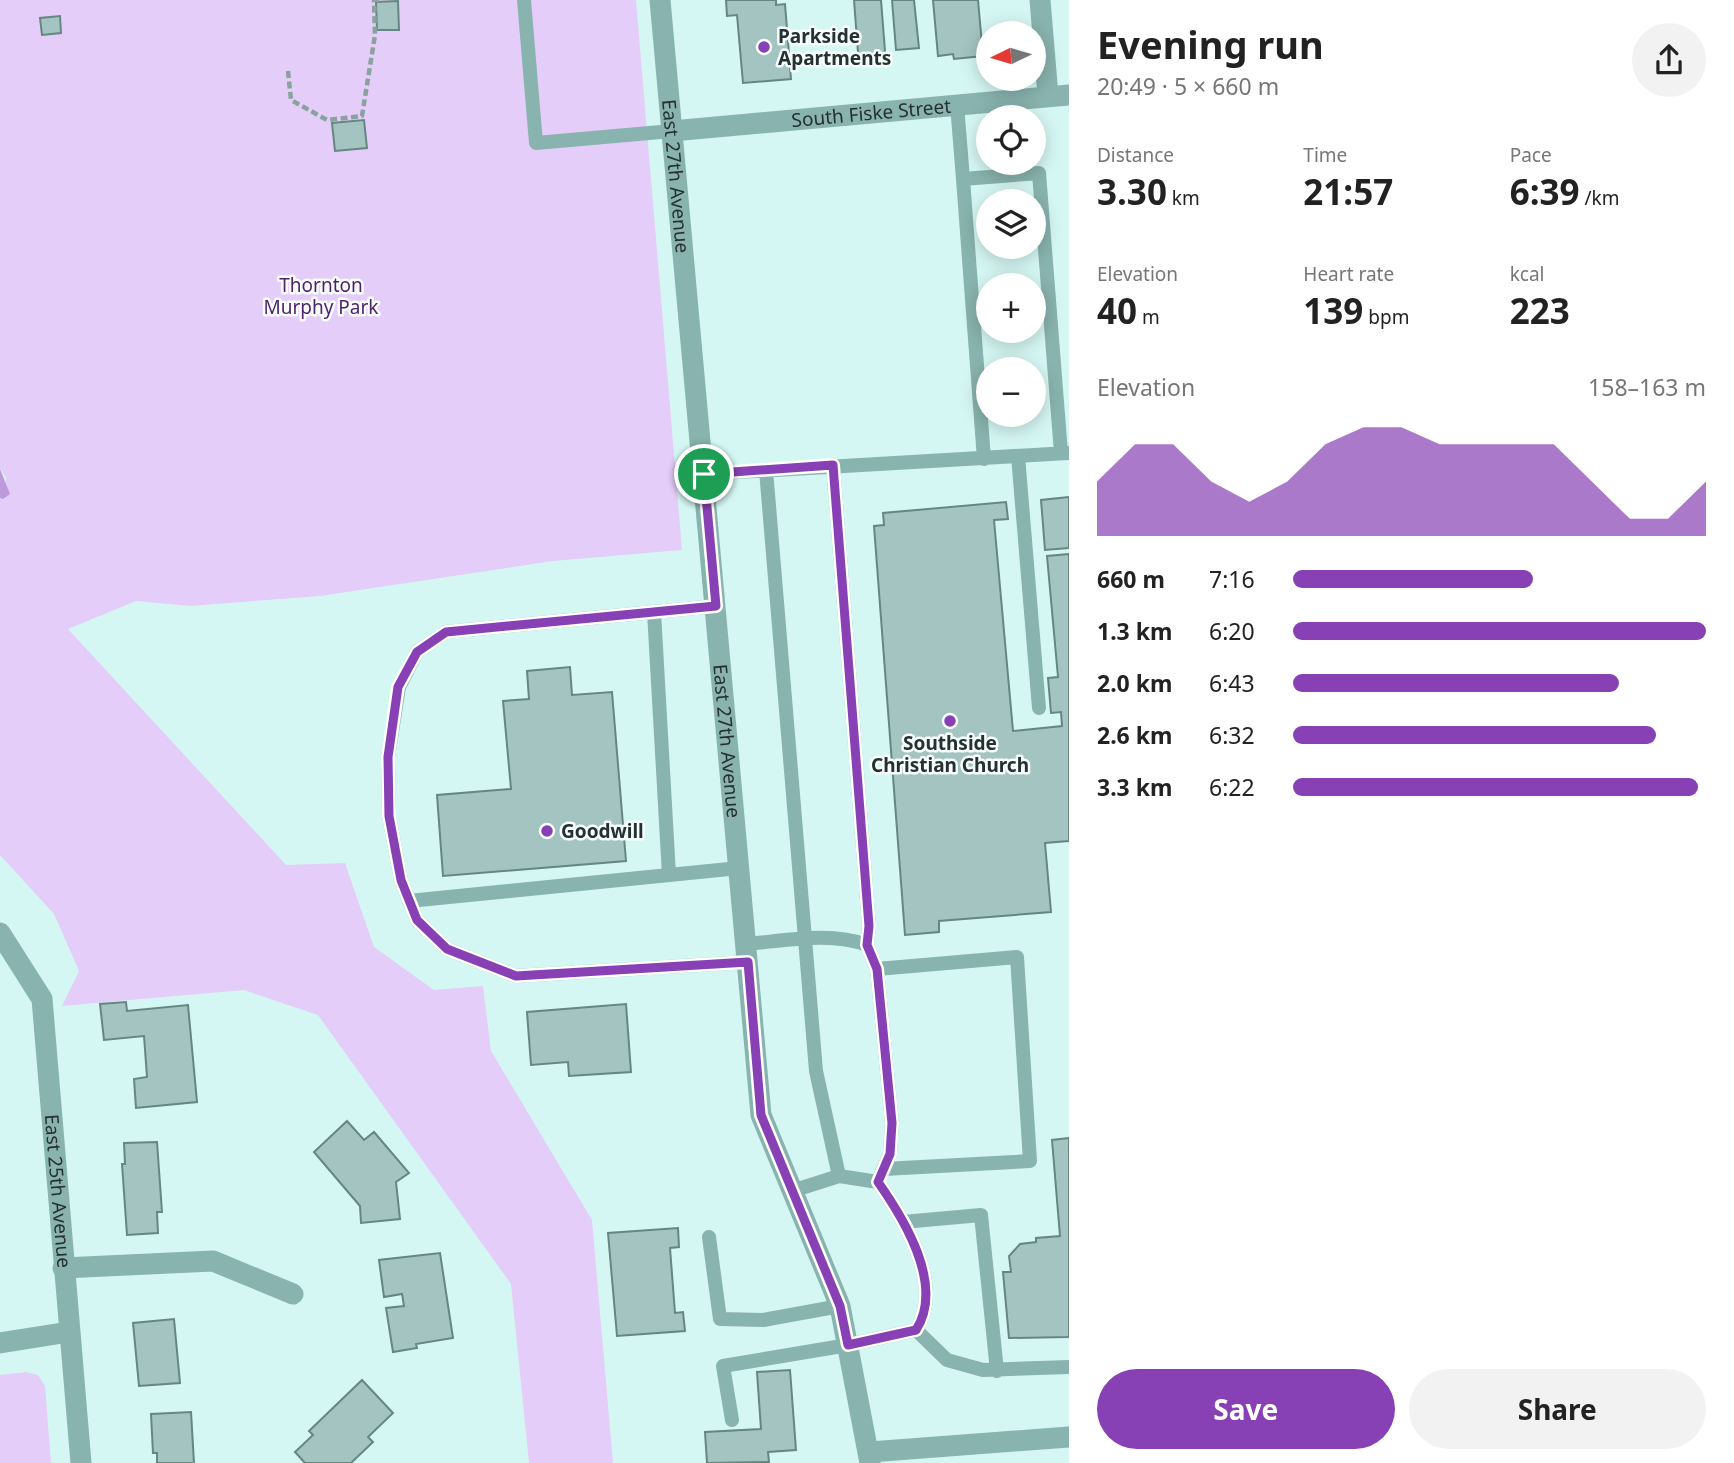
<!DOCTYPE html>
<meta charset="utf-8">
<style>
:root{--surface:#fff;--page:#f2f2f2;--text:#222;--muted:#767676;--accent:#8741b4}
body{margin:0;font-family:"Noto Sans",sans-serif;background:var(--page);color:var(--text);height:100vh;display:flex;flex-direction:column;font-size:26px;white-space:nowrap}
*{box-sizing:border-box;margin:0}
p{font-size:23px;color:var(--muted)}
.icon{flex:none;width:38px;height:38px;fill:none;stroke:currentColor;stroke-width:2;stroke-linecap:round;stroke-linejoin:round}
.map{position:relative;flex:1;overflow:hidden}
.details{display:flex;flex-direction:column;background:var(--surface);width:665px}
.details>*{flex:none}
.needle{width:46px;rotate:265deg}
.buttons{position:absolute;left:976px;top:21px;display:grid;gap:14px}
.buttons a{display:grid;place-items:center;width:70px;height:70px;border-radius:50%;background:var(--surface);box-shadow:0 4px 18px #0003;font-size:35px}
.pin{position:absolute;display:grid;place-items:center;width:60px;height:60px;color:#fff;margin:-30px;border:4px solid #fff;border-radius:50%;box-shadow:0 2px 7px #0007}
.round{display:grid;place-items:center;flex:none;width:74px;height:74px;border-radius:37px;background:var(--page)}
.summary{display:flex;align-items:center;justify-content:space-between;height:119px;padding:0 28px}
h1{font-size:38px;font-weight:700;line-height:52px}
.stats{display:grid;grid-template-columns:repeat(3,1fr);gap:10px;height:119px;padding:7px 28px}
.stats div{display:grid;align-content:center}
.stats b{font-size:35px;font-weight:700}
.stats small{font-size:19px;font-weight:400}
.stats p{font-size:19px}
.chart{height:196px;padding:14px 28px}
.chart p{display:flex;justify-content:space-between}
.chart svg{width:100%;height:126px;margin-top:7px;fill:var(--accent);opacity:.7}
.cta{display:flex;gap:14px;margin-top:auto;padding:14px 28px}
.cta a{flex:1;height:80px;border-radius:42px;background:var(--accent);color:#fff;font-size:28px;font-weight:700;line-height:80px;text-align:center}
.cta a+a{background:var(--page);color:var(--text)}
ul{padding:0 28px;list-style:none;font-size:23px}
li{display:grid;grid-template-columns:112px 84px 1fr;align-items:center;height:52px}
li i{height:18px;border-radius:9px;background:var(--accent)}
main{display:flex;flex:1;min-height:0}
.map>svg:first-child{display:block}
.green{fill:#e5cdf9}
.water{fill:#be99db}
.building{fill:#a3c4c0;stroke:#668682;stroke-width:2}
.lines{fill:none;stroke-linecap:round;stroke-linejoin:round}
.path{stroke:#89a29f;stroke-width:4.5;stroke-dasharray:7 3.5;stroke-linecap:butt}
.lane{stroke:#89b3ae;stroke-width:14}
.street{stroke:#89b3ae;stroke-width:21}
.route-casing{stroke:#fff;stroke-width:14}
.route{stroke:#8741b4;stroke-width:9}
.poi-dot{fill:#8741b4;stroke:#f7fefd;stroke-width:2.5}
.labels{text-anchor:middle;stroke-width:5;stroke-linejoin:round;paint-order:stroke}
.poi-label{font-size:19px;font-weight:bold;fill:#243130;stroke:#f7fefd;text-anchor:start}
.street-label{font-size:19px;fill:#243130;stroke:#f7fefd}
.park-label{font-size:19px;fill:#4e1f6c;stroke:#f7fefd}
</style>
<main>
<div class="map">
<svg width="1069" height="1463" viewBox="0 0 1069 1463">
<rect width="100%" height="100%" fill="#d5f7f3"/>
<path class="green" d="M0 0H636L682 550 553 561 320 596 190 606 136 601 68 629 286 865 345 863 374 947 434 990 483 986 491 1051 592 1220 613 1463H529L511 1284 318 1015 244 990 62 1006 79 971 54 914 0 855V498L3 499 6 477 0 469Z
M26 1372 38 1375 45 1386 51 1463H0V1375Z"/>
<path class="water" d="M0 469 10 494 3 499 0 498Z"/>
<path class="building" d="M726 0H776V5L785 4 791 79 743 83 737 15 727 16Z
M854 0H881L886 64 859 66Z
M892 0H914L919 48 896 50Z
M933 0H978L983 56 954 59 953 54 938 56Z
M398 1 399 30H377L376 2Z
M60 16 61 33 42 35 40 18Z
M364 120 367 148 335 151 332 123Z
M1069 497V548L1045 550 1041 500Z
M1006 502 1008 519 994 520 1013 731 1062 726 1061 712 1051 713 1048 678 1058 677 1047 556 1069 554V841L1045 843 1051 912 939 921V932L905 935 874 526 884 525 883 513Z
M570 667 572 695 612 692 626 861 443 876 437 795 511 789 503 701 529 699 527 671Z
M126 1002 127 1011 188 1005 197 1102 136 1108 134 1079 147 1077 144 1036 104 1040 100 1004Z
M626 1004 631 1072 569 1076 568 1062 531 1065 527 1012Z
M347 1121 364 1140 374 1132 409 1173 396 1182 400 1219 361 1223 360 1206 314 1152Z
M1069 1138V1337L1009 1338 1003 1272H1011L1009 1256 1020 1244 1036 1242V1238L1060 1236 1052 1140Z
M157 1142 162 1212H157L158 1233 127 1235 122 1164H125L124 1143Z
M678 1228 679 1247 670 1248 675 1313 683 1312 685 1331 617 1336 608 1233Z
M440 1253 453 1338 416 1344 417 1348 393 1352 386 1308 404 1306 402 1294 384 1297 379 1260Z
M174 1319 180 1383 139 1386 133 1323Z
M790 1370 796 1450 768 1452 769 1462 707 1463 705 1432 761 1429 757 1372Z
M362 1380 393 1413 368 1437 373 1442 351 1463H305L295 1452 313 1435 309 1431Z
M191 1412 194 1463H157V1453H153L151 1414Z"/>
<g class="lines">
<path class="path" d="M288 71 291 100 327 120 362 116 375 35 374 0H383"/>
<path class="lane" d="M524 0 536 143 672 131
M957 105 963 179 1039 173 1061 453
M963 179 984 459
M1018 456 1039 708
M833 465 869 926 867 945
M766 470 816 1071 839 1176
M704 474 1068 453
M716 606 446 632 417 652 399 687 388 757 389 816 401 880 417 920 447 949 516 976 748 962
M654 612 669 875
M409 901 739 868
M746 944C785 941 830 931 867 945L877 969 892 1123 890 1154 881 1174
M877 969 1017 957 1030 1161 884 1169
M903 1222 981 1215 997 1371
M709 1237 720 1319 763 1320 840 1306
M916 1330 947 1360 983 1370 1069 1367
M732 1420 723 1366 848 1345 916 1330C945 1285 904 1219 878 1182L839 1176 792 1191"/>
<g class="street">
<path id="s1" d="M660 0 761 1115 840 1306 870 1463"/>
<path d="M1040 0 1048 96"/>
<path id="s2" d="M672 131 1069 95"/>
<path id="s3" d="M0 933 42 999 81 1463"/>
<path d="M63 1268 213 1261 293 1294"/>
<path d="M0 1343 69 1332"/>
<path d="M870 1452 1069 1437"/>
</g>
</g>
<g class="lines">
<defs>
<path id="route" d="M833 465 869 926 867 945 877 969 892 1123 890 1154 878 1182C904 1219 945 1285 916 1330L848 1345 840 1306 761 1115 748 962 516 976 447 949 417 920 401 880 389 816 388 757 398 687 417 652 446 632 716 606 704 474Z"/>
</defs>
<use href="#route" class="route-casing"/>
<use href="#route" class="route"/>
</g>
<g class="poi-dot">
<circle cx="764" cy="47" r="7"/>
<circle cx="950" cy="721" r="7"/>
<circle cx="547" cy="831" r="7"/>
</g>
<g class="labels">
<g class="poi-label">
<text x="778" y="43">Parkside<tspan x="778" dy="22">Apartments</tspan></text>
<text x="950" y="750" text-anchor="middle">Southside<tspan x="950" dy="22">Christian Church</tspan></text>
<text x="561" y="838">Goodwill</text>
</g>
<g class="street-label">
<text dy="7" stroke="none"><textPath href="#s2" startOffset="200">South Fiske Street</textPath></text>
<text dy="7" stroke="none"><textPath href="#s1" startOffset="177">East 27th Avenue</textPath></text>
<text dy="7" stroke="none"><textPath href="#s1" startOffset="744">East 27th Avenue</textPath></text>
<text dy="7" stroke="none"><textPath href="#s3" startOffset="271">East 25th Avenue</textPath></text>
</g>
<g class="park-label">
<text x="321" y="292">Thornton<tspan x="321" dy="22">Murphy Park</tspan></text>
</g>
</g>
</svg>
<div class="buttons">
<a><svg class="needle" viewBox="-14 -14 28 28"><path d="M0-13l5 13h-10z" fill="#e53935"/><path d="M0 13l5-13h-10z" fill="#767676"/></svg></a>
<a><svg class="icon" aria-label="locate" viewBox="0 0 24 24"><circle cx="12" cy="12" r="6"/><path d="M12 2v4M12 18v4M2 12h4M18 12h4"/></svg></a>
<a><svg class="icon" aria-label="layers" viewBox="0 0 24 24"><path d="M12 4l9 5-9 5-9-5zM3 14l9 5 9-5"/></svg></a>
<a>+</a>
<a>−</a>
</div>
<div class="pin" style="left:704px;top:474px;background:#1e9e55"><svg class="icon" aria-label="arrive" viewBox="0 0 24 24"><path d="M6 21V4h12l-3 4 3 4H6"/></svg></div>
</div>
<section class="details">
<div class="summary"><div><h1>Evening run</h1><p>20:49 · 5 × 660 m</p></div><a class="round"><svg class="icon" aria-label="share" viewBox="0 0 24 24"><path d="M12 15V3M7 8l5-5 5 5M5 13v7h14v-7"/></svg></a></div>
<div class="stats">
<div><p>Distance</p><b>3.30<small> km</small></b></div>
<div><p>Time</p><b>21:57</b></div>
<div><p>Pace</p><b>6:39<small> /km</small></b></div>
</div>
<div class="stats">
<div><p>Elevation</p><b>40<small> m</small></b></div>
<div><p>Heart rate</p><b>139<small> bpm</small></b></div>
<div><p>kcal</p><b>223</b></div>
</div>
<div class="chart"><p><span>Elevation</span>158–163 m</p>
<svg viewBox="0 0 160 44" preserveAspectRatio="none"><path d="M0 44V25L10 12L20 12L30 25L40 32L50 25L60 12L70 6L80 6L90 12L100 12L110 12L120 12L130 25L140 38L150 38L160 25V44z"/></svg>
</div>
<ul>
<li><b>660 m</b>7:16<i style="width:58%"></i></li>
<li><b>1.3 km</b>6:20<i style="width:100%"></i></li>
<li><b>2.0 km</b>6:43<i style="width:79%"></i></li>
<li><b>2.6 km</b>6:32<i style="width:88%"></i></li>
<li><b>3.3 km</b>6:22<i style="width:98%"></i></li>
</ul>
<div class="cta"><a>Save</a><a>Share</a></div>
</section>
</main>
